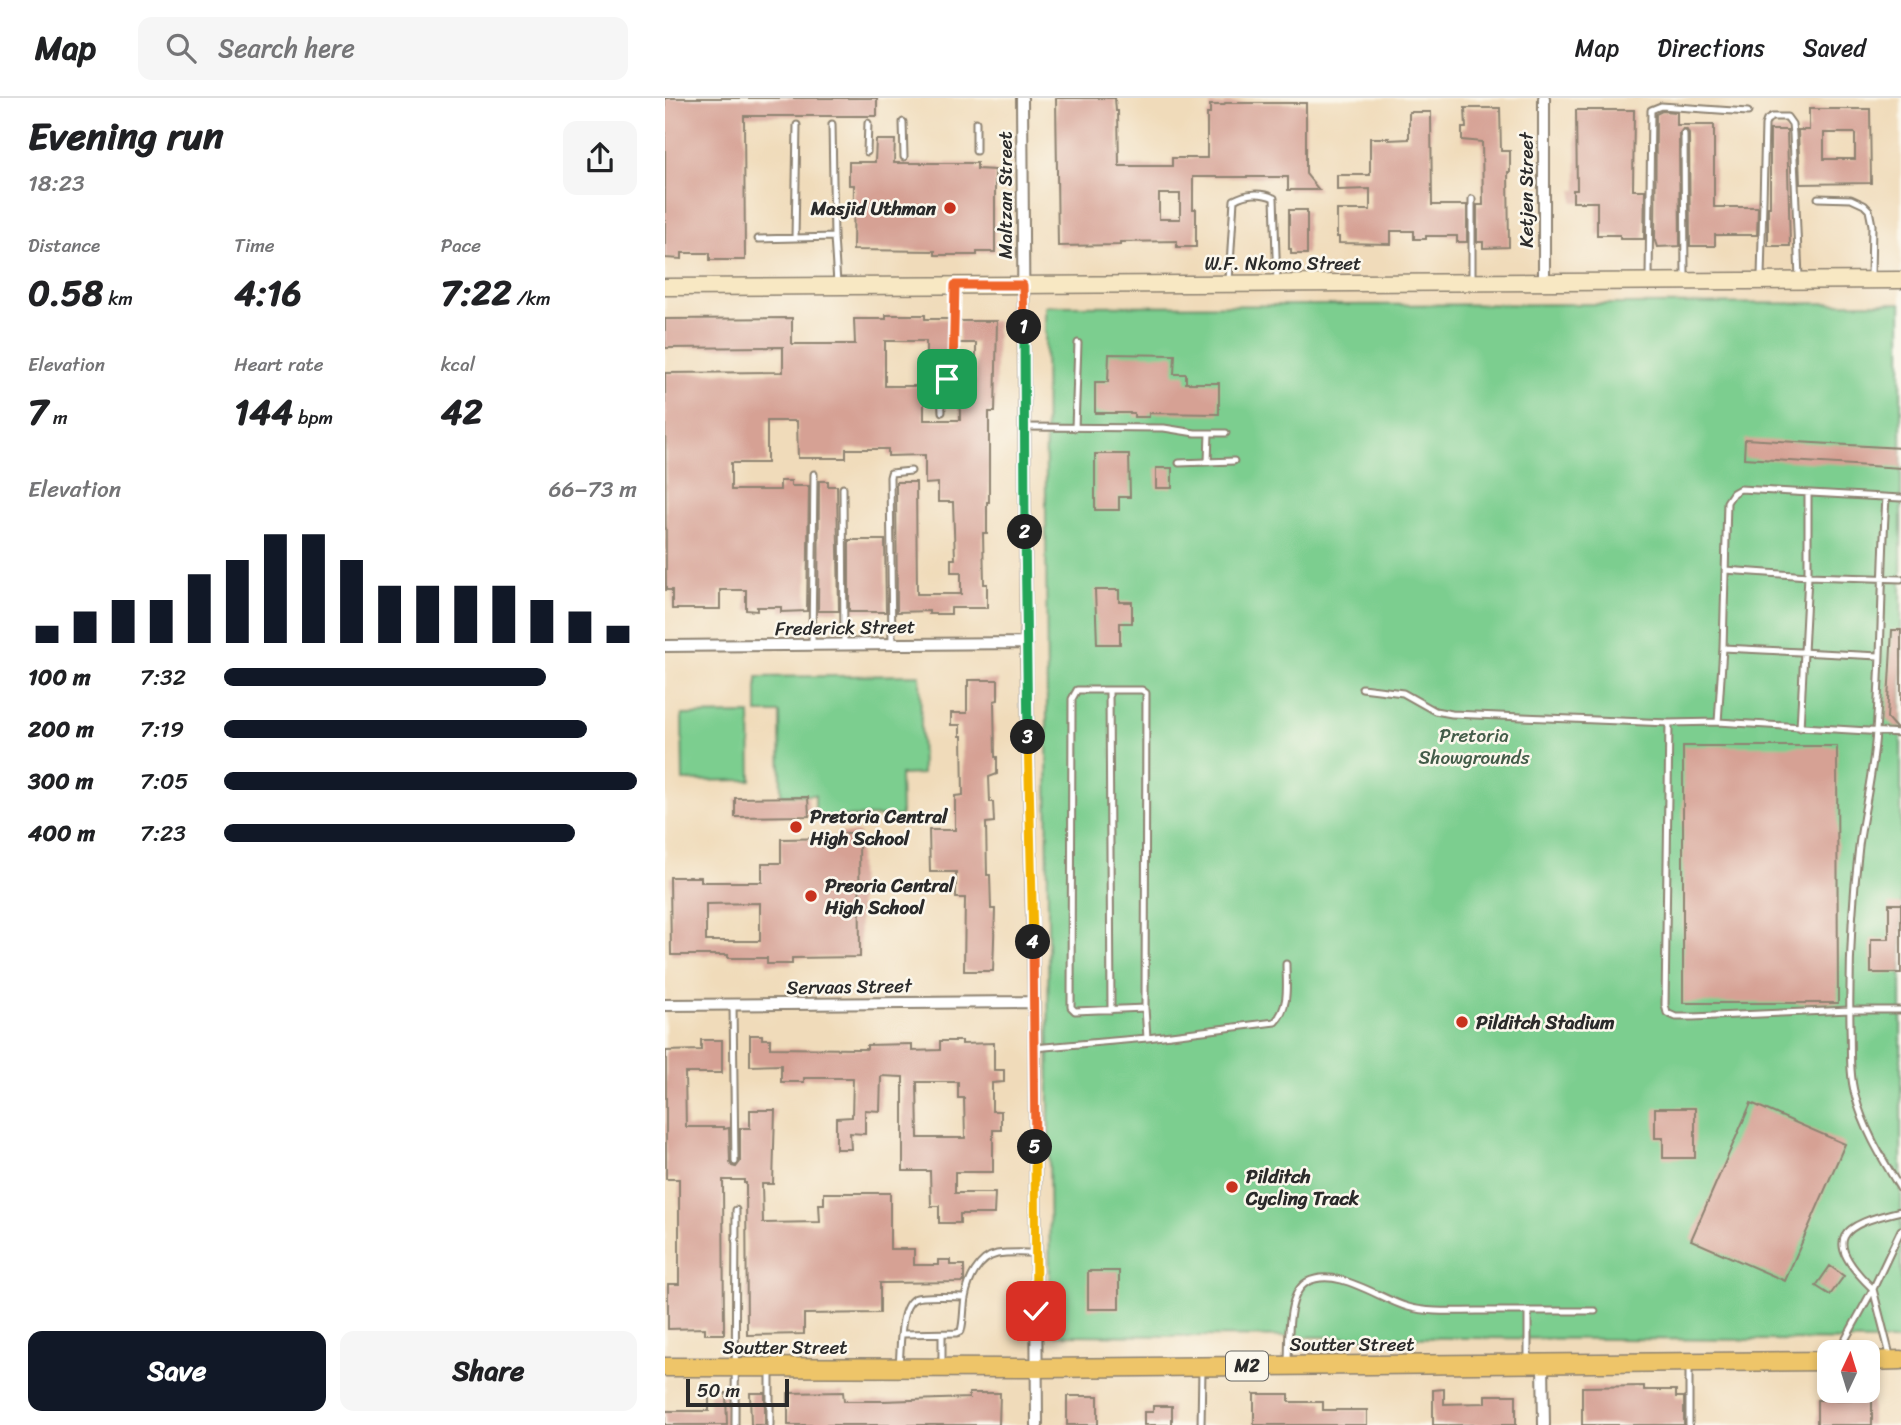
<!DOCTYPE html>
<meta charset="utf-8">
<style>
:root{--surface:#fff;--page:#f6f6f6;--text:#202124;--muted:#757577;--line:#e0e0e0;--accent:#111827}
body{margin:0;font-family:Sriracha,sans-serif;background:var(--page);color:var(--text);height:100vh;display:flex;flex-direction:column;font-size:26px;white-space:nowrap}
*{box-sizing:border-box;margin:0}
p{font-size:23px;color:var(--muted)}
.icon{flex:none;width:38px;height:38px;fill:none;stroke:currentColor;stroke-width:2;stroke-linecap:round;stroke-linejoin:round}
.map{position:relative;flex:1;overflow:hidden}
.details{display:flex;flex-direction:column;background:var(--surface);width:665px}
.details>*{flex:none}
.needle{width:46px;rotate:4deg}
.controls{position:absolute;left:1152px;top:1242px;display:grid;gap:14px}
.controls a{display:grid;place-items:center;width:63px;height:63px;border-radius:14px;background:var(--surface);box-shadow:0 4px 10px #0003;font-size:35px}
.scale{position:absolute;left:21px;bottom:18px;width:103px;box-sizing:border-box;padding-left:7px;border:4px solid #2b2b2b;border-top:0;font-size:19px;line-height:24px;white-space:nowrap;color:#2b2b2b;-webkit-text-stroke:5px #fbf7ec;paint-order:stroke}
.pin{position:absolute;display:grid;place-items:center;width:60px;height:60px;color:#fff;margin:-30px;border-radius:14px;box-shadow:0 4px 10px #0006}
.km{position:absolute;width:35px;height:35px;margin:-18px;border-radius:50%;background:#222;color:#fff;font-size:19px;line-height:35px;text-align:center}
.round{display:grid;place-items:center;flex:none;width:74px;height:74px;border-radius:14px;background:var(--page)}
.head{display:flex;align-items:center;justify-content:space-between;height:119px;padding:0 28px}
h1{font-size:38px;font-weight:700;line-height:52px}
.figures{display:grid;grid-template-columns:repeat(3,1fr);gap:10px;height:119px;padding:7px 28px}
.figures div{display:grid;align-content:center}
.figures b{font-size:35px;font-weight:700}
.figures small{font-size:19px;font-weight:400}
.figures p{font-size:19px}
.chart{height:196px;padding:14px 28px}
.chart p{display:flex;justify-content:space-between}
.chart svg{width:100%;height:126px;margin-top:7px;stroke:var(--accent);stroke-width:6}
.cta{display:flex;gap:14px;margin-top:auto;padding:14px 28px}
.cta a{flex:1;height:80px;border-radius:14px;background:var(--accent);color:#fff;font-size:28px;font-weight:700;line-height:80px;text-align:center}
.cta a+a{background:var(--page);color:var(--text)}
ul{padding:0 28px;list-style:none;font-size:23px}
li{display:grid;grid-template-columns:112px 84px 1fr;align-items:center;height:52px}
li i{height:18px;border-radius:9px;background:var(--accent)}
header{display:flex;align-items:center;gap:42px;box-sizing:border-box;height:98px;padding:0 35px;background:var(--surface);border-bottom:2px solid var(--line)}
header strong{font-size:33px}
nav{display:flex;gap:38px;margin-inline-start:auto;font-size:24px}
.search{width:490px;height:63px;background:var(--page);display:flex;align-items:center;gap:18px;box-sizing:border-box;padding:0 24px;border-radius:14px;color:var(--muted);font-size:26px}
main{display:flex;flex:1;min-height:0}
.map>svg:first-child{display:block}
.green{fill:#7cce8f;stroke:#547c5d;stroke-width:2}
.building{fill:#d6a194;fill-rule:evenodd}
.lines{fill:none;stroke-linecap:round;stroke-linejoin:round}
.lane-casing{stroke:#8e8372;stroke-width:9}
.street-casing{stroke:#8e8372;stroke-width:14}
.secondary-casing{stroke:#8e8372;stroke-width:19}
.primary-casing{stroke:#8e8372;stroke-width:21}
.lane{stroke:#fff;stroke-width:5}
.street{stroke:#fff;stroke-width:10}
.secondary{stroke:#f8e8c3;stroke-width:16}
.primary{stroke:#eec569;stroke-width:18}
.split-1-casing{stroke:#fff;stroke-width:14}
.split-2-casing{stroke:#fff;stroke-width:14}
.split-3-casing{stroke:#fff;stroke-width:14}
.split-4-casing{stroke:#fff;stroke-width:14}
.split-5-casing{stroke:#fff;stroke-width:14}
.split-6-casing{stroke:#fff;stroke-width:14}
.split-1{stroke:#f0652b;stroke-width:9}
.split-2{stroke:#22a559;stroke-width:9}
.split-3{stroke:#22a559;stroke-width:9}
.split-4{stroke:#f5b400;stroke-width:9}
.split-5{stroke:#f0652b;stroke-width:9}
.split-6{stroke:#f5b400;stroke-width:9}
.poi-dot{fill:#c8321e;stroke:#fbf7ec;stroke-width:2.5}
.labels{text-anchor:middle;stroke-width:5;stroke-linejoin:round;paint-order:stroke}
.shield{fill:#fbf7ec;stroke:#696865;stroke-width:2}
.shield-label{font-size:18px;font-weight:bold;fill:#2b2b2b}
.street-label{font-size:19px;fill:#2b2b2b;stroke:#fbf7ec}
.poi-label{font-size:19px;font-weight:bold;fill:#2b2b2b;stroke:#fbf7ec;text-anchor:start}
.park-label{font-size:19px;fill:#435c49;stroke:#fbf7ec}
</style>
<header>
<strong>Map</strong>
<div class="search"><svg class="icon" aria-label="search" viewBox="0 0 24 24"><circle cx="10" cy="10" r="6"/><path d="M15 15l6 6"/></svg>Search here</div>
<nav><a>Map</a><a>Directions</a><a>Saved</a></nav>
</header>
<main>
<section class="details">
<div class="head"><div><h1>Evening run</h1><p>18:23</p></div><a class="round"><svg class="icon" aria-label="share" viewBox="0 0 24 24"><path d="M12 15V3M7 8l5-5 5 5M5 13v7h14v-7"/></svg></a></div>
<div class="figures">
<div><p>Distance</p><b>0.58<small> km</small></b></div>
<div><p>Time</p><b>4:16</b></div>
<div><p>Pace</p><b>7:22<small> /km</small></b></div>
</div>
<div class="figures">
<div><p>Elevation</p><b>7<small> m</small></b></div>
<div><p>Heart rate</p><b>144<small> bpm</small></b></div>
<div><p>kcal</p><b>42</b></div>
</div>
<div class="chart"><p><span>Elevation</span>66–73 m</p>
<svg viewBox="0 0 160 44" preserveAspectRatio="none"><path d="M5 44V38M15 44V33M25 44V29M35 44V29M45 44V20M55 44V15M65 44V6M75 44V6M85 44V15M95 44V24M105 44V24M115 44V24M125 44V24M135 44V29M145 44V33M155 44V38"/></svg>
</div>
<ul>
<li><b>100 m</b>7:32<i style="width:78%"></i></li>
<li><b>200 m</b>7:19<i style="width:88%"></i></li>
<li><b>300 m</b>7:05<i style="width:100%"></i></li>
<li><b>400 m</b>7:23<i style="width:85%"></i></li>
</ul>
<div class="cta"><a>Save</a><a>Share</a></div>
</section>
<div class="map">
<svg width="1236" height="1327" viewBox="0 0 1236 1327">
<rect width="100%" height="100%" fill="#fbf7ec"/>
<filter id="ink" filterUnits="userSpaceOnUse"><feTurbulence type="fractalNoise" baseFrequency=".0143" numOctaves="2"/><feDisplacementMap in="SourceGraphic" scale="14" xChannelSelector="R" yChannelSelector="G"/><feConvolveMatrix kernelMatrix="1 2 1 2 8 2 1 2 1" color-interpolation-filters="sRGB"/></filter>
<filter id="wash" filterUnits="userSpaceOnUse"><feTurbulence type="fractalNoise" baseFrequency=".00686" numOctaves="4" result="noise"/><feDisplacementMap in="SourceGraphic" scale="28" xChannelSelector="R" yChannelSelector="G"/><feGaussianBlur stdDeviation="1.57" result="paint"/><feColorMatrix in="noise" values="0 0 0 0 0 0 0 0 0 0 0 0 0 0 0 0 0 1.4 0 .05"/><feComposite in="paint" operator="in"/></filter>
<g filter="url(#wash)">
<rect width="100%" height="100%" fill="#f0dbba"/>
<path class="green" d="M1236 205V1243L385 1237 380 208Z
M255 577 257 676 235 677 236 718 150 719V697H116L115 615H92V579Z
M85 616 86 682 18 683 17 617Z"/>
<g id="blocks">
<path class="building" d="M0 0H212V18H79L80 162H45V155H17V161L0 160Z
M391 0H450L451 13H453L454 68H507V60H542V16H545V7H559L560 5H641V76L654 92H623V79H528V111H531V149H512V143L455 144V147L393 148ZM494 96H515V121H494Z
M800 10H835L836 53H845V74H843L844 149 818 150V144H812V107H818L817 44 797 42V30H801Z
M1144 11H1205L1206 85 1135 86 1133 32H1144ZM1159 35H1190V61H1159Z
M911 12H969L968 92H980L979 141H955V137H932V104H908V92H912Z
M997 13 1012 14V27H1049V109H1093L1092 137H1050V148H1025L1024 36 1022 32 1018 31 1014 36 1015 148 992 149 990 143 991 16Z
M744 14H766L767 107H802V144H792V138H761V141H749V133H726V146L674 145V139H672V112H705V91L672 92V77H705V40H724V42L744 41Z
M1105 32H1122L1125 148H1103V109H1105Z
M211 42H230L229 65H312V71L330 72V154H312V157H270V153L188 152 189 87H184V64H210Z
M624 112H642V156H626V151H624Z
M221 217H260V221H284L283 264H261V243H220V288H259V322H295L294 282H311V245H294V223H332L330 314H324V404H322V435H318L319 486H322V510H286V516H264V513L232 514 231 384H251L252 496H296V474H286V461H290L288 404H273V385L260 386V357L223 358V351H181V360H133L132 323H102V365H66V392H115V383H126V388H144L142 513 116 514V509H92V513L81 512V492H55V511H7V492H1L0 275 118 274V249L0 250V221L127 220V246H190L189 221H221Z
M444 256 510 257 509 276H521V285H554V316L484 315V319H469V315H430V284H443Z
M1080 341 1236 350V370L1079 360Z
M430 356H464L465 399H454V412H430Z
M491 370H507V390H491Z
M154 383H163V388H172L174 513H153Z
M184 442H220L221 514H187V513H184Z
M430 492H454V504H467V525H455V546H432Z
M1227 532H1236V630L1230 629 1222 620Z
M303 582H333V602L329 603 330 659H332V676L324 679 325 704H328L329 724 321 725 322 777H325L326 811H330L328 873H299L300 800H291V774H265L264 732H290V698L298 697 297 638H295V627H286V615H302V588H303Z
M1018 648H1172L1173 905H1018Z
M143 699 144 718 70 719V700Z
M174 735H194L195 859 127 860V866H102V860H63V857H6L5 779H36V784H97V765H116V741L174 740ZM95 805V843H41V806Z
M1224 806H1236V875H1206V841H1224Z
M85 937H97V941H105V950L193 951H202V947L247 946V953L275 952V943H297V946L329 945V972H339V984L327 985V1013H336V1032H328V1074H290V1095H330L329 1116H295V1125H274V1108H266L265 1073H238V979L216 978 215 1013 200 1012V1036L185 1035 186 1051H171V1020L187 1019 188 980H139V984H116V967L85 968ZM252 984H293V1000H299L300 1040H253Z
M36 942H57V975H20L21 1029H59V1031L64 1030 65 1065 67 1068 71 1069 75 1064V1030H85V1012H110L108 1086H97L98 1125 155 1124 154 1106H159V1095H225V1151H249V1167H273V1162H285V1167H299V1184L215 1185V1215L139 1216V1236L82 1237 81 1085H79V1082H58L59 1236H40V1230L3 1231V1186H14V1081H1V953L36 952Z
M1086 1005 1180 1046 1120 1183 1026 1142Z
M990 1010H1030V1060H998V1040H990Z
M1165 1168 1179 1178 1165 1197 1151 1188Z
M423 1173H454V1211H423Z
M979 1288V1292H1011V1299H1019V1327H917V1289Z
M779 1291V1306L820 1305V1297H851V1327H768V1292Z
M178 1294 179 1303H218L304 1300V1295H335L334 1327H123V1295Z
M61 1295 62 1327H0V1313H44V1296Z
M85 1295H100V1327H86Z
M589 1296H624V1304H658V1312H702V1327H589Z
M402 1298H433V1327H402Z
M1207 1301V1327H1152V1302Z
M488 1308H507V1327H479V1314H488Z"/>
</g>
</g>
<g filter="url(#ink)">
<use href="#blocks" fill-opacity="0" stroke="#8e8372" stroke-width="2"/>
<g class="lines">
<defs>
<path id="lane" d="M238 24 239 59
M311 24V53
M1019 36 1020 180
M202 54 203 25
M1153 100 1186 101 1199 107 1204 112 1207 127 1206 179
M169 139 172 185
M130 140 132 27
M93 141 169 139 167 26
M1096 179 1100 27 1102 22 1107 19H1122L1127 26 1128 36 1134 180
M984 180 986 12 996 8 1083 14
M807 181V101
M564 183 569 102C581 95 596 94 609 100L612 184
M277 314 276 293 288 272 290 191
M359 329 499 330 530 335H561
M410 330 413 245
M543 364 544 335
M514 365 569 363
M178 390 179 546
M1221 400C1216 477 1217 555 1211 633 1209 672 1199 710 1194 748 1187 805 1184 871 1185 928 1186 951 1184 975 1190 997 1199 1032 1218 1062 1236 1092
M1060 472 1143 478 1236 481
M147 546 149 376
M227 546 225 379 226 375 246 373
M1058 550 1214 558
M697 590 738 595 770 613 787 616 1004 625 1053 624 1058 550 1062 404 1068 395 1075 391 1236 400
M444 592 446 912
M1053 624 1236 635
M1004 625 1000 907 1002 915 1011 919H1028L1185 912H1236
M1135 630 1143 478V395
M68 907 70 1064
M480 910 410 913 406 909 407 601 412 592H477L481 595 480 910 482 940
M369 950 482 940 610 924C625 908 621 887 621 866
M237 1236 292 1235 296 1233C299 1222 298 1211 300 1200 303 1183 313 1160 332 1156 344 1154 358 1155 371 1155
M1173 1255 1208 1191C1156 1141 1175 1127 1236 1113
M1226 1261 1208 1191 1236 1132
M863 1262V1213
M623 1264C624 1243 621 1196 642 1184 672 1168 714 1201 743 1209 764 1215 790 1213 812 1213 851 1213 890 1213 930 1213
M234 1267C236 1251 234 1209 249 1201 257 1197 290 1199 300 1199
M277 1267V1236
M1024 1267V1327
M105 1273V1327
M70 1327 71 1112
M536 1327 537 1272"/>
<path id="street" d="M357 0 361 545 369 904 372 1327
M879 184V0
M0 548 361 545
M0 907 369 904
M878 1266 879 1327"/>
<path id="secondary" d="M0 189 1236 182"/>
<path id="primary" d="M1202 1263 1236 1262
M0 1269 372 1270 1164 1263"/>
</defs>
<use href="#lane" class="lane-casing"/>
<use href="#street" class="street-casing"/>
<use href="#secondary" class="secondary-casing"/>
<use href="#primary" class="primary-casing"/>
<use href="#lane" class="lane"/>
<use href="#street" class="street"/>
<use href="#secondary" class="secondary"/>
<use href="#primary" class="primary"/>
</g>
</g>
<g class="lines" filter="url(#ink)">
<defs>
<path id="split-1" d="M282 281 288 272 290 187H358L359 229"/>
<path id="split-2" d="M359 229 360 434"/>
<path id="split-3" d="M360 434 363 639"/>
<path id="split-4" d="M363 639 368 844"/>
<path id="split-5" d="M368 844 370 1049"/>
<path id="split-6" d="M370 1049 371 1213"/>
</defs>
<use href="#split-1" class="split-1-casing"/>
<use href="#split-2" class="split-2-casing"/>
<use href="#split-3" class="split-3-casing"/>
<use href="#split-4" class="split-4-casing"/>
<use href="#split-5" class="split-5-casing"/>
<use href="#split-6" class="split-6-casing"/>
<use href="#split-1" class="split-1"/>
<use href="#split-2" class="split-2"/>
<use href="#split-3" class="split-3"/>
<use href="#split-4" class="split-4"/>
<use href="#split-5" class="split-5"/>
<use href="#split-6" class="split-6"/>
</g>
<g class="poi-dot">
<circle cx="285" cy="110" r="7"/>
<circle cx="131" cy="729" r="7"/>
<circle cx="146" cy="798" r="7"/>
<circle cx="797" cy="924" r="7"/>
<circle cx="567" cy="1089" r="7"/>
</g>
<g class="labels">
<rect class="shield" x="561" y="1253.5" width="42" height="29" rx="5"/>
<g class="shield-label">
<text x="582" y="1274">M2</text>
</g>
<g class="street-label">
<text transform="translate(861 92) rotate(-90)" y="7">Ketjen Street</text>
<text transform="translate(340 97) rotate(-90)" y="7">Maltzan Street</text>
<text x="618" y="172">W.F. Nkomo Street</text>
<text transform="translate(180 529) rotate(-1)" y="7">Frederick Street</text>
<text transform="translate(184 888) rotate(-1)" y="7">Servaas Street</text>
<text x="687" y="1253">Soutter Street</text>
<text x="120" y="1256">Soutter Street</text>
</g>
<g class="poi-label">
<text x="271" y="117" text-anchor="end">Masjid Uthman</text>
<text x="145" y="725">Pretoria Central<tspan x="145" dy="22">High School</tspan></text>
<text x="160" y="794">Preoria Central<tspan x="160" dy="22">High School</tspan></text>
<text x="811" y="931">Pilditch Stadium</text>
<text x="581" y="1085">Pilditch<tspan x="581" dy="22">Cycling Track</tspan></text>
</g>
<g class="park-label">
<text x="809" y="644">Pretoria<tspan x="809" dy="22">Showgrounds</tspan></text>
</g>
</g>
</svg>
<div class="controls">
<a><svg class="needle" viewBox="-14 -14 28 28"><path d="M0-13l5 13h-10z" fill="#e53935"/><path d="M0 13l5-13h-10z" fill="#757577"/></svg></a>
</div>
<div class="scale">50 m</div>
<div class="pin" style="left:282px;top:281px;background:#1e9e55"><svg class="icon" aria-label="arrive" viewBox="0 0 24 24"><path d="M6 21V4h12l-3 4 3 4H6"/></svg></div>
<div class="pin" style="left:371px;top:1213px;background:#d93025"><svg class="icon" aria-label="check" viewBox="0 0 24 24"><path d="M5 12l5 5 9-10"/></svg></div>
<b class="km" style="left:359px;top:229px">1</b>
<b class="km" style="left:360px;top:434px">2</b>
<b class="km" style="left:363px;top:639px">3</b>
<b class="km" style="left:368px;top:844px">4</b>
<b class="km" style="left:370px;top:1049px">5</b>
</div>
</main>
